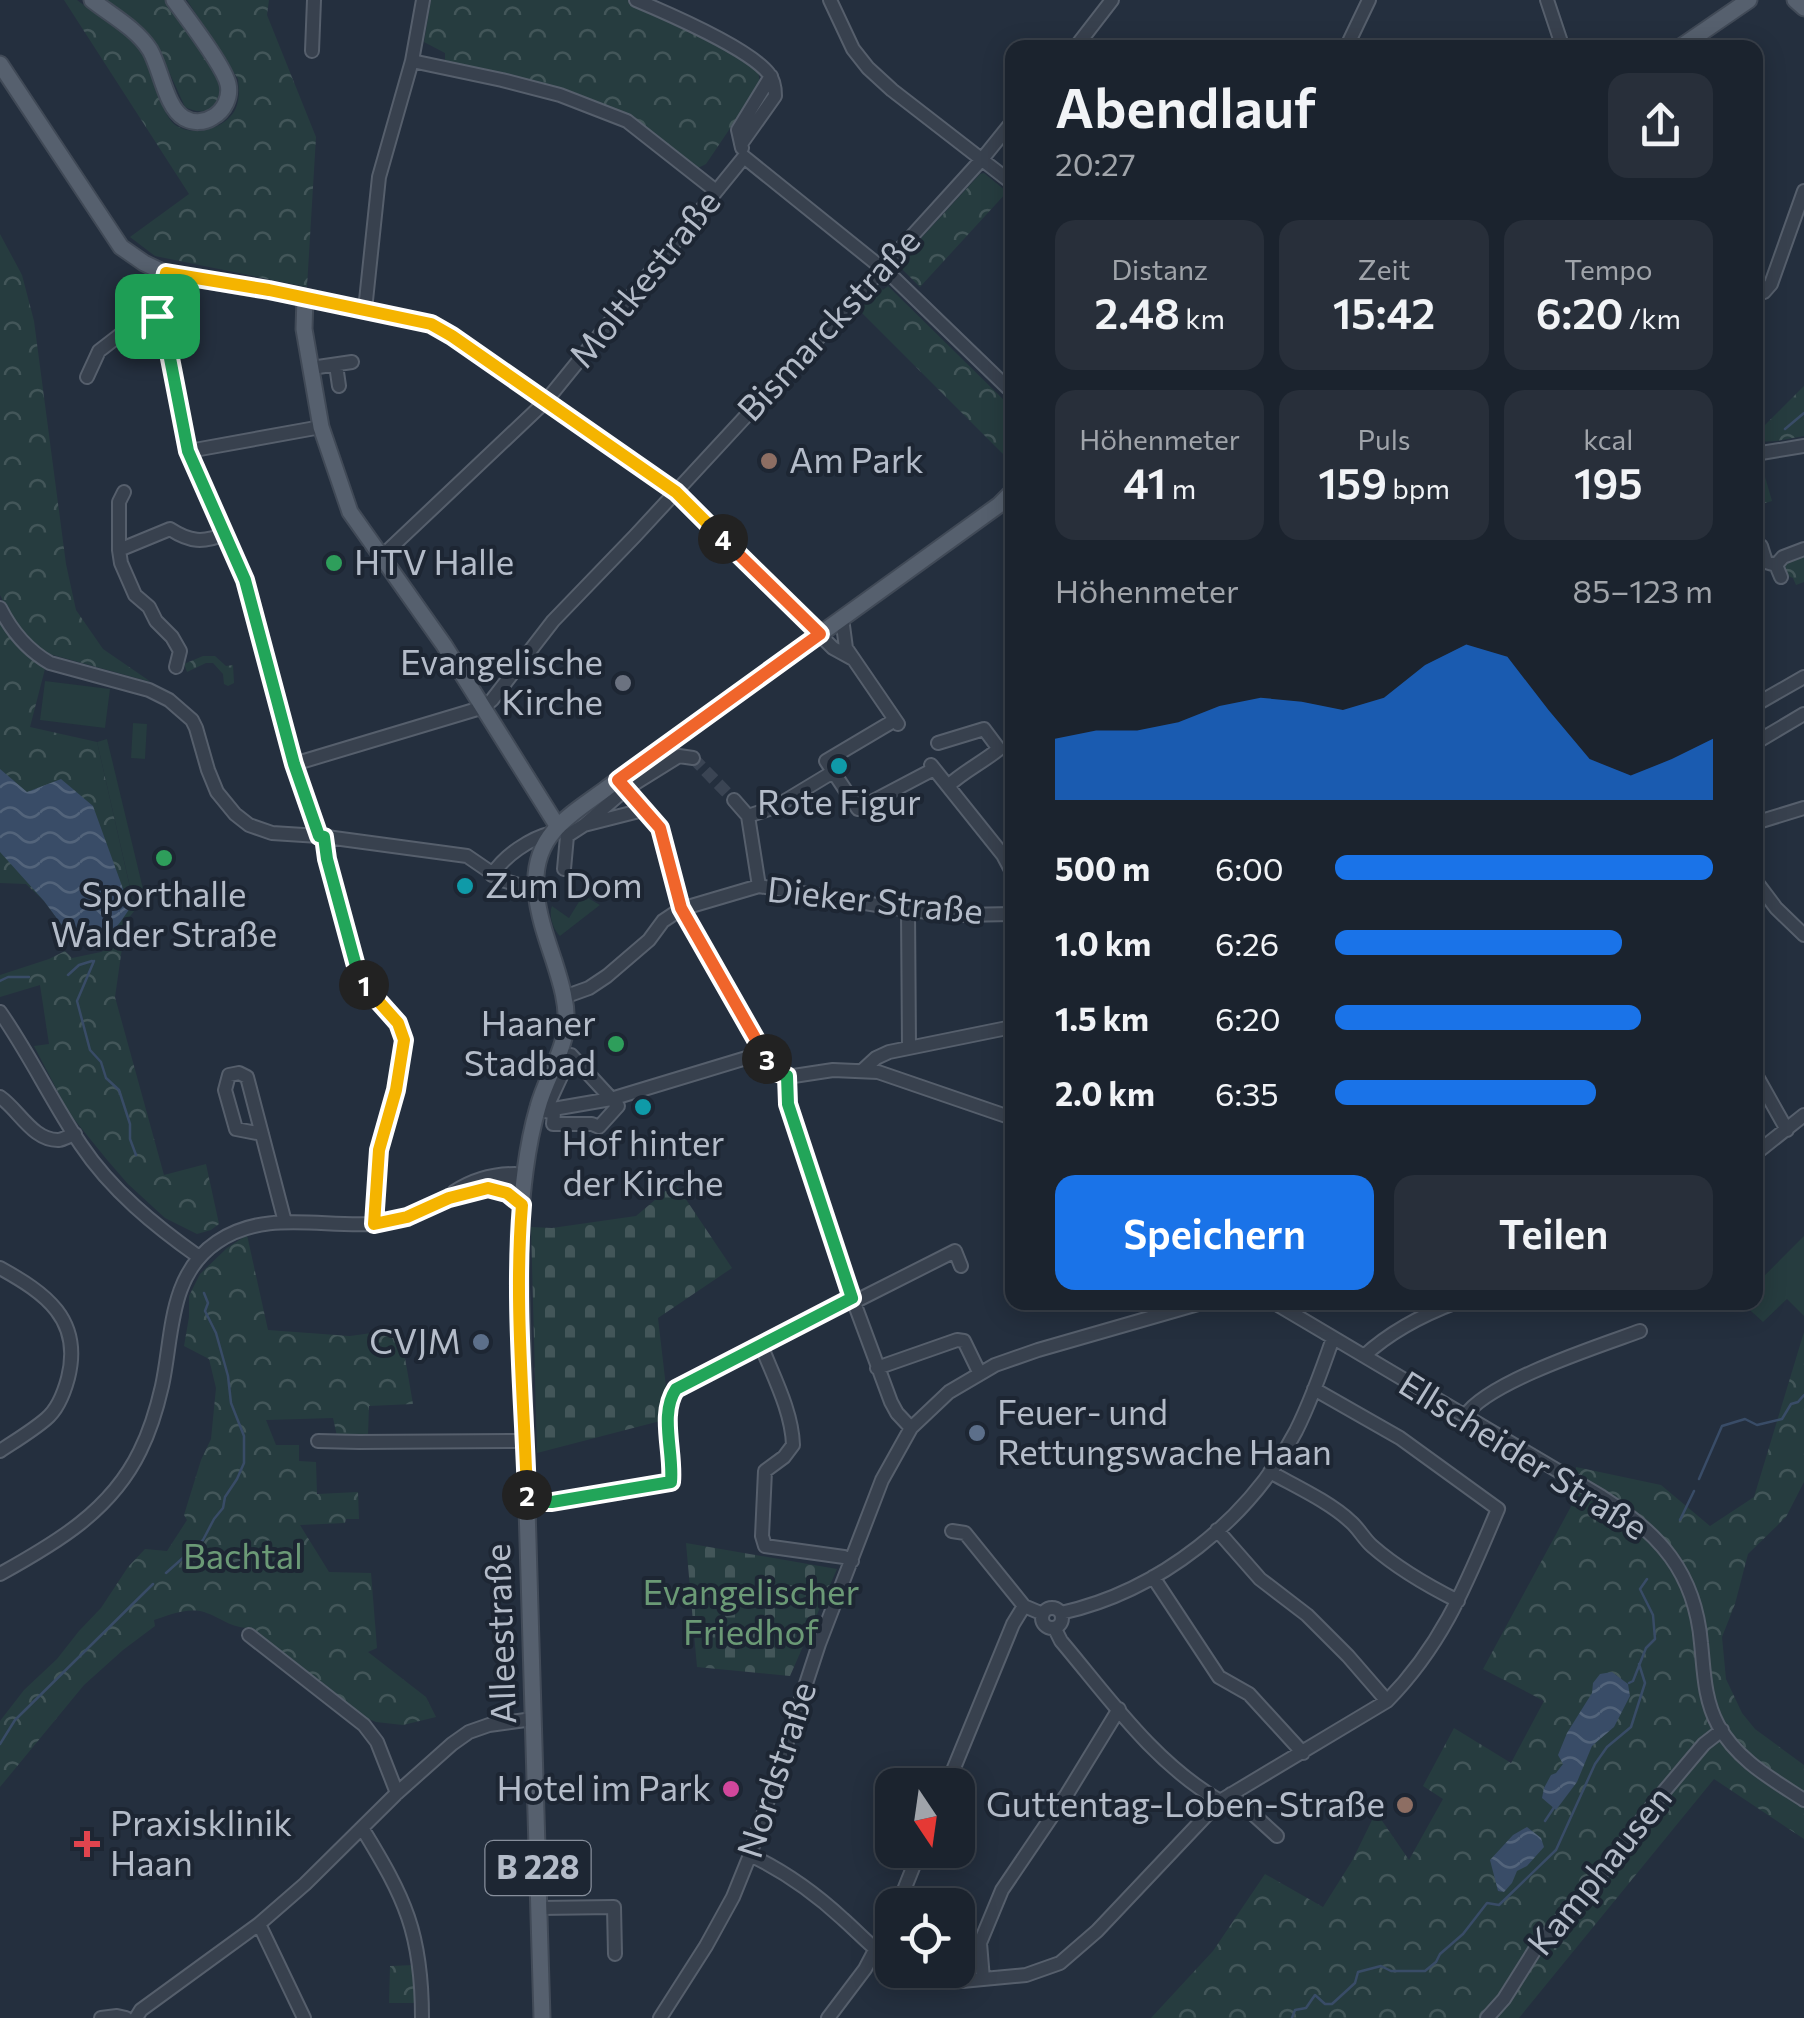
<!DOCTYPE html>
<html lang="de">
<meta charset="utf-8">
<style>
:root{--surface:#1b232e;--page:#282f3a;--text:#f1f3f6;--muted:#a0a4aa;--line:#39404a;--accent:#1a73e8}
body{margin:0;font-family:Commissioner,sans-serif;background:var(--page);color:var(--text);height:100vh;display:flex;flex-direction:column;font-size:38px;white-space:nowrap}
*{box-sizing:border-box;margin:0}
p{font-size:32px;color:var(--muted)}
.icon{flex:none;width:55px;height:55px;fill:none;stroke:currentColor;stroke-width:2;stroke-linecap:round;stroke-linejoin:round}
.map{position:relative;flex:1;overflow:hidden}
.panel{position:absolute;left:1005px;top:40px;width:758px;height:1270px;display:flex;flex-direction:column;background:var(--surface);border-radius:20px;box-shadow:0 5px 25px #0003,0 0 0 2px var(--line)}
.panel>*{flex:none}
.needle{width:65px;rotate:167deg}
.fabs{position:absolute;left:875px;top:1768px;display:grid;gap:20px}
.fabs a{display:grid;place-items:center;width:100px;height:100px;border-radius:20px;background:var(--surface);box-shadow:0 5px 25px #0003,0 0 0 2px var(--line);font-size:50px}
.pin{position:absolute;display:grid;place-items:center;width:85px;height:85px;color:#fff;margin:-42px;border-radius:20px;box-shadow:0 5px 15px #0006}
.km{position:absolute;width:50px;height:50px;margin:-25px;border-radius:50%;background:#222;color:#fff;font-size:28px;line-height:50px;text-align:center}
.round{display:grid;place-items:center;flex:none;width:105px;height:105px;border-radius:20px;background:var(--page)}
.overview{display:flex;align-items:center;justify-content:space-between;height:170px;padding:0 50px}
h1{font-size:55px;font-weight:600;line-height:75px}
.figures{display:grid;grid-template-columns:repeat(3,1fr);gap:15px;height:170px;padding:10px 50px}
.figures div{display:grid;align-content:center;border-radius:20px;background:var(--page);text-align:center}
.figures b{font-size:42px;font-weight:600}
.figures small{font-size:28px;font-weight:400}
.figures p{font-size:28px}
.chart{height:280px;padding:20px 50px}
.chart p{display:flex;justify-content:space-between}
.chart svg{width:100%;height:180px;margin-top:10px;fill:var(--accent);opacity:.7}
.primary-button{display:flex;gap:20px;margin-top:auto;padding:20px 50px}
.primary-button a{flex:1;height:115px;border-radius:20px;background:var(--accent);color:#fff;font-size:40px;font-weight:600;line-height:115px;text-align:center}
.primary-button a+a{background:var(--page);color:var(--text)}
ul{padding:0 50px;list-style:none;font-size:32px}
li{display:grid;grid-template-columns:160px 120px 1fr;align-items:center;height:75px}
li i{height:25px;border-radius:12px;background:var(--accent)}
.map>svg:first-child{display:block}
.grass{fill:#263c3f}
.forest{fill:url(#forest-crowns)}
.cemetery{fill:url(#cemetery-stones)}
.water{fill:url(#water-waves)}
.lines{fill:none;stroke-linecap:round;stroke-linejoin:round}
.stream{stroke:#394c67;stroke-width:2.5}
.minor-tunnel{stroke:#3a4453;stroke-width:12;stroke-dasharray:12 6;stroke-linecap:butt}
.minor-casing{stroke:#565f6c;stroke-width:16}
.major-casing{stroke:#414a57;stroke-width:19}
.minor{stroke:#38414e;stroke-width:12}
.major{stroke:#56606e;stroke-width:15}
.split-1-casing{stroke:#fff;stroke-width:20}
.split-2-casing{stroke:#fff;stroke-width:20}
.split-3-casing{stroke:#fff;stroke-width:20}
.split-4-casing{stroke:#fff;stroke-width:20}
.split-5-casing{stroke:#fff;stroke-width:20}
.split-1{stroke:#22a559;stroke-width:12}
.split-2{stroke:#f5b400;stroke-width:12}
.split-3{stroke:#22a559;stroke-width:12}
.split-4{stroke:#f0652b;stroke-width:12}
.split-5{stroke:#f5b400;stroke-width:12}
.education-dot{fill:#8d6e63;stroke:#1d2633;stroke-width:4}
.leisure-dot{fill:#2e9e5b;stroke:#1d2633;stroke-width:4}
.worship-dot{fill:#6b7280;stroke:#1d2633;stroke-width:4}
.culture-dot{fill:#0f9aa8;stroke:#1d2633;stroke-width:4}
.service-dot{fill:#5c6f8a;stroke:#1d2633;stroke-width:4}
.hotel-dot{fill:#d1479c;stroke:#1d2633;stroke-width:4}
.health-dot{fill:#e0444e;stroke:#1d2633;stroke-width:4}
.labels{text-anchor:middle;stroke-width:8;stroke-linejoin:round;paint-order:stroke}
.shield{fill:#1d2633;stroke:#878f9c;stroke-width:2.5}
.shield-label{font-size:32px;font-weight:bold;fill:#b4bcc9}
.street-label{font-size:35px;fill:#b4bcc9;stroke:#1d2633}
.poi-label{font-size:35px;fill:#b4bcc9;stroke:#1d2633;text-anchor:start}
.park-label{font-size:35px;fill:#6b9a76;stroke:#1d2633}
</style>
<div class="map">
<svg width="1804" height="2018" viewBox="0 0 1804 2018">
<defs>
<pattern id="forest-crowns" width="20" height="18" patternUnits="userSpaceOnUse" patternTransform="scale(2.5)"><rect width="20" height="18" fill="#263c3f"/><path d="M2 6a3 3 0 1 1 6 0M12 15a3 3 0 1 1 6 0" fill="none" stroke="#435659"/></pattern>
<pattern id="cemetery-stones" width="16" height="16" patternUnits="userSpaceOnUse" patternTransform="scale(2.5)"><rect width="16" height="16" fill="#263c3f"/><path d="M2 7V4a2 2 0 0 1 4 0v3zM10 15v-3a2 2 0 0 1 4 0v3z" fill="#435659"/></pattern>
<pattern id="water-waves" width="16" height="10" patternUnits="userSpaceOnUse" patternTransform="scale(2.5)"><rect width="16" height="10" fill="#394c67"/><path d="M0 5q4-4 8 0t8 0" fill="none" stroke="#53647b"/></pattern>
</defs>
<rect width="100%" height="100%" fill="#242f3e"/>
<path class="grass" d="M45 681 110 689 105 728 40 720Z
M133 723 147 724 145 759 131 758Z
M107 739 144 893 132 896 97 742Z
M583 895 600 905 560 936C554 931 548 916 552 906L569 918Z
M1804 1236V1316L1787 1299 1763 1322 1742 1303 1755 1302V1285Z"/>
<path class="forest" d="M64 0H77C93 13 133 37 143 53 153 71 161 113 174 124 192 138 225 129 235 110 240 100 239 90 238 79L187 0H269L267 15 316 137 307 287 155 256 130 237 189 194Z
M105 0H165C180 22 210 57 218 82 220 89 220 98 214 105 206 114 195 112 185 107L160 52 145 30Z
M431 0H628L665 15 724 47 758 70 760 84 706 164 698 168 634 118 445 63V53L424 42Z
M984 173 1007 192 920 287 902 269V259L980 174Z
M0 234 22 275 34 321 66 564 76 610 103 649 151 682 42 652 18 630 0 595Z
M878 285 883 290 888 286 1012 408V463L856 307Z
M1804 386V436L1777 441 1755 442V435Z
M1755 463H1761L1772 501 1755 506Z
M1804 551V582L1796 585 1793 578 1783 574 1780 565Z
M0 623 25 653 46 665 30 727 97 742 135 910 111 940H73L44 901 26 884 0 883Z
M203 656H215L226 666 233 665 234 683 228 686 224 684 223 674 213 663H206L187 672 184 664Z
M123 941 115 997 164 1175 206 1164 219 1224 211 1230 197 1234 165 1218 128 1184 108 1161 69 1113 34 1046 49 1044 40 985 0 997V975L49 959 65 951 72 958 101 952Z
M247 1235 268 1330 350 1336 400 1329 413 1404 369 1406 368 1435 337 1436 333 1418 266 1420 276 1445H299V1461L316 1462 317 1494 358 1492 359 1519H346L345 1523 300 1525 329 1572 371 1573 377 1648 368 1652 426 1697 436 1717 403 1725 376 1722 354 1713 252 1628C232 1629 222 1618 204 1612 188 1607 169 1615 154 1620L155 1626 123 1650 84 1685 0 1787V1721L24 1690 57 1659 79 1631 101 1608 128 1567 145 1549 167 1551 187 1520 184 1515 201 1460 211 1439 216 1388 209 1359 184 1346 189 1317V1296L200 1274 227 1248Z
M1804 1332V1482L1786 1517 1748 1554 1735 1604 1722 1637 1726 1679 1742 1713 1755 1729 1804 1765V1839L1714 1779 1519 2018H1151L1213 1951 1265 1874 1323 1907 1352 1861 1376 1812 1409 1860 1443 1799 1423 1786 1454 1728 1511 1763 1544 1701 1483 1669 1574 1501 1576 1467 1661 1485 1710 1526 1754 1497Z
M415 1965V2003H389L390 1966Z"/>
<path class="cemetery" d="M675 1183 732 1268 658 1318 666 1387 664 1420 537 1453 531 1227 552 1228 636 1216Z
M686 1543 837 1569 790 1676 697 1667Z"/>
<path class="water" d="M0 769 27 792 61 779 93 806 130 908C109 940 109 935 73 940L44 901 0 852Z
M1612 1672 1628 1684 1630 1696 1614 1727 1592 1746 1577 1782 1556 1810 1542 1798 1544 1788 1551 1775 1556 1773 1563 1764 1558 1755 1567 1733 1592 1693 1593 1683 1600 1674Z
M1527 1827 1541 1838 1544 1847 1527 1866 1517 1871 1512 1883 1504 1892 1498 1891 1490 1860 1513 1835Z"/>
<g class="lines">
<path class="stream" d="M1785 429 1804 413
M94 961 77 1001 90 1050 101 1062 106 1078 119 1090 130 1124V1139L136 1155
M68 975 79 965 92 961
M0 981 8 977H29
M1699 1479 1722 1426 1745 1419 1757 1425 1782 1419 1791 1404 1798 1402 1804 1395
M1680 1520 1694 1491
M166 1573 203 1540 214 1519 223 1508 225 1497 237 1479 244 1463V1436L231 1403 228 1376 216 1333 205 1311 208 1303 204 1293
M1629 1683 1633 1681 1646 1648 1655 1639 1653 1615 1640 1589 1647 1579
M0 1744 15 1720 153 1584
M1545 1821 1555 1806
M1292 2018 1295 2010 1306 2008 1315 1995 1325 2004H1332L1355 1983 1358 1972 1381 1966 1391 1971H1425L1436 1962 1440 1954 1463 1934 1487 1903 1499 1905 1556 1850 1595 1764 1607 1747 1631 1727 1645 1683 1639 1664"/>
<path class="minor-tunnel" d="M693 758 734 800"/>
<defs>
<path id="minor" d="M636 0C667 13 750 49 769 74 774 80 775 88 775 96L741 144
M830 0 853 49 868 68 892 90 1012 183
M1547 0 1563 48
M1075 48 1112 0
M1346 48 1369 0
M312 51 314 0
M412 61 502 80 560 95 627 121 716 191
M742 148 738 130 771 76
M744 157 893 277 1012 392
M165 273 157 316 169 348 189 451 245 580 294 764 319 836
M1755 295 1764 292 1771 284 1804 191
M305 297 421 321 452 335 676 492 833 648 853 659
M365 310 379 177 412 61 423 0
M336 365 339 386
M311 368 352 362
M87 377 99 351 121 334 157 316
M189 451 321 427
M1755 454 1804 446
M124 492 119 502V550L170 529C190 542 203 543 225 534
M1755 548 1761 546 1766 562 1776 565
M119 550 121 563 135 595 149 607 156 621 172 637 180 651 176 667
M380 558 546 401 744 157
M1781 577 1776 565 1783 557 1804 549
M0 608C12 632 27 650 50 663L149 690 169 700 192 720 196 728 208 770 217 792 235 814 249 825 272 833 319 836 467 856 502 880 535 890
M842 618 846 648 898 724
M1755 705 1804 677
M895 720 826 761 858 809 934 769
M1755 725 1756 726
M938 743 984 729 999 749C982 763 964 771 948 786
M1755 743 1804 714
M294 764 484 707 492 700 553 621 635 536 882 269 983 158 1012 122
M931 765 1003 855 1012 872
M618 780 660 828 681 909 771 1067 778 1073 787 1077
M734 800 748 816
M1755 823 1804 808
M584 825 626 789 679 756 693 758
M324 837 327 859 362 982 398 1023 404 1040 396 1090 379 1150 374 1224
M564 869 567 836 584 825 643 810
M492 875C504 856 530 838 552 833
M1755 880 1776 908 1804 935
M759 886 748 816 775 807 833 772
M908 910 909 1047
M564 997 589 988 607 976 649 940 663 921 681 909 759 886 908 910 961 915 1012 914
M0 1012C30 1055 52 1102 81 1145 111 1190 155 1226 199 1257
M571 1055 618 1106 599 1127 592 1124H553L554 1113 545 1111Z
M863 1070 876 1058 889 1052 1012 1027
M1755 1073 1787 1130
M787 1077 788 1104 852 1297 891 1402 897 1413 911 1428
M787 1077 833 1070 878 1072 1012 1118
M0 1097C19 1110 33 1141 59 1140 64 1139 69 1136 75 1134
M536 1112 611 1099 763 1053
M262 1134 236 1129 225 1090 229 1075 239 1073 247 1077 285 1222
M1755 1154 1804 1115
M454 1192C472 1180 493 1174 515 1174
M0 1268C45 1293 83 1319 68 1378 64 1393 58 1409 46 1419 32 1431 15 1441 0 1451
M854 1302 955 1251 961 1266
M1273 1302 1602 1497C1659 1533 1695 1572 1701 1643 1704 1671 1704 1699 1718 1725 1737 1760 1772 1779 1804 1800
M761 1345C773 1376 792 1411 793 1445L784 1457 765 1471 762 1536 765 1546 844 1557 852 1561
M1364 1356C1391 1331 1422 1315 1457 1302
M877 1368 957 1340 964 1341 979 1372
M1465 1416C1487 1382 1599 1346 1640 1331
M318 1441 359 1442 526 1441
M1270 1472C1295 1486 1330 1502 1351 1522 1359 1529 1364 1539 1372 1546 1397 1568 1428 1586 1458 1601
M528 1502H553L671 1482C674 1452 659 1414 676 1389L852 1297
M1217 1530 1260 1579 1307 1615 1348 1656 1387 1701
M952 1531 965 1533 1024 1606 1043 1614
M0 1574C56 1543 111 1511 140 1451 150 1431 157 1408 162 1386 173 1336 168 1275 217 1242 263 1210 320 1227 372 1224 402 1222 424 1206 451 1197 475 1190 500 1184 525 1180
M1153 1577 1219 1677 1249 1694 1303 1753
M1042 1618a10 10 0 1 1 20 0a10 10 0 1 1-20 0Z
M1061 1613C1160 1591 1249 1520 1296 1431 1311 1401 1322 1370 1333 1338
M1055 1629 1061 1641C1109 1698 1154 1763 1220 1801
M249 1635 364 1725 377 1742 397 1793
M947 1785 1013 1624 1024 1606
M1231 1794 1277 1836
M362 1828C405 1898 422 1933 422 2018
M750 1855C784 1871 816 1894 843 1919 860 1934 874 1950 892 1962
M898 1905 920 1850
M539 1908 614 1907 615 1954
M259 1924 304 2018
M906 1970 927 1979 962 1981 1026 1975 1060 1963 1097 1931 1220 1801 1387 1701C1444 1643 1467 1582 1498 1509L1400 1438 1314 1389
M983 1979 980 1943 1002 1890 1067 1794 1119 1709
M101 2018 117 2016 126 2018
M136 2018 141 2010 259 1924 305 1884 397 1793 452 1744 469 1732 489 1725 533 1719
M660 2018 706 1946 733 1897 750 1855 819 1644 882 1480 911 1428 949 1392 995 1365 1038 1350 1205 1302
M828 2018 865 1969 892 1918
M1487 2018 1504 1999 1536 1948 1602 1873 1656 1801 1704 1744 1722 1730"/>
<path id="major" d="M92 0C111 15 137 29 150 50 161 69 166 108 184 118 193 123 204 123 213 117 224 111 231 97 228 84 224 66 187 18 174 0
M1795 0 1804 8
M1679 48 1749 0
M0 64 121 247 144 263 165 273 305 297 304 329 321 427 350 512 444 645 558 827
M542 2018 519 1235C522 1193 526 1148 538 1107 545 1080 562 1056 566 1028 568 1005 561 983 554 961 540 919 521 869 554 831 568 814 590 801 607 788L999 505 1012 492"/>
</defs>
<use href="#minor" class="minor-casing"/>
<use href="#major" class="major-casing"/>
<use href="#minor" class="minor"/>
<use href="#major" class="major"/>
</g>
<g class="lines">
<defs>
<path id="split-1" d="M157 316 168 348 188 451 245 580 294 764 319 836 324 837 327 859 356 966 364 985"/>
<path id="split-2" d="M364 985 398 1023 404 1040 396 1090 379 1150 374 1224 407 1217 449 1198 488 1188 507 1193 522 1205C514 1301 524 1399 527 1495"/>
<path id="split-3" d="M527 1495 528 1502H552L671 1482C674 1452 659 1414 676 1389L852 1298 788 1104 787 1076 778 1073 767 1059"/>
<path id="split-4" d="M723 539 820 634 618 780 660 828 681 908 767 1059"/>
<path id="split-5" d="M157 316 166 273 269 290 431 324 452 336 676 492 723 539"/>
</defs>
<use href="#split-1" class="split-1-casing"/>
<use href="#split-2" class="split-2-casing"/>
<use href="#split-3" class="split-3-casing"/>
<use href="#split-4" class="split-4-casing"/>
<use href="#split-5" class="split-5-casing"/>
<use href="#split-1" class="split-1"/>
<use href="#split-2" class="split-2"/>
<use href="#split-3" class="split-3"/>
<use href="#split-4" class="split-4"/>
<use href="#split-5" class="split-5"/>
</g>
<g class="education-dot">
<circle cx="769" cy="461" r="10"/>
<circle cx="1405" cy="1805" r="10"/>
</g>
<g class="leisure-dot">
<circle cx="334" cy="563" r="10"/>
<circle cx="164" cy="858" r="10"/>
<circle cx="616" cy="1044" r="10"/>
</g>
<circle class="worship-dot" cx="623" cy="683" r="10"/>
<g class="culture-dot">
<circle cx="839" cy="766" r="10"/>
<circle cx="465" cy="886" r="10"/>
<circle cx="643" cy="1107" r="10"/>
</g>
<g class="service-dot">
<circle cx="481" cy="1342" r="10"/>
<circle cx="977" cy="1433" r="10"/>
</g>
<circle class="hotel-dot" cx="731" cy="1789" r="10"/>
<path class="health-dot" d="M82 1829h10v10h10v10h-10v10h-10v-10h-10v-10h10z"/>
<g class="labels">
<rect class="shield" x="485.5" y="1841" width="105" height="54" rx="8"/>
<g class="shield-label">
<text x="538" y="1879">B 228</text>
</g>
<g class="street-label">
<text transform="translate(645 279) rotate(-51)" y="12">Moltkestraße</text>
<text transform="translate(829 325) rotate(-47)" y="12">Bismarckstraße</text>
<text transform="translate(875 901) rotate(6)" y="12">Dieker Straße</text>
<text transform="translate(1523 1456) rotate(32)" y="12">Ellscheider Straße</text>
<text transform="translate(501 1634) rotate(-92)" y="12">Alleestraße</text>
<text transform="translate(777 1770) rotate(-72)" y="12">Nordstraße</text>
<text transform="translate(1600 1871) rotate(-51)" y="12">Kamphausen</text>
</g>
<g class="poi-label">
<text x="789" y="473">Am Park</text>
<text x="354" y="575">HTV Halle</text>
<text x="603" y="675" text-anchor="end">Evangelische<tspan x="603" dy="40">Kirche</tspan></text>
<text x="839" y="815" text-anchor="middle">Rote Figur</text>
<text x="485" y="898">Zum Dom</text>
<text x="164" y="907" text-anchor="middle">Sporthalle<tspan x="164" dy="40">Walder Straße</tspan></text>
<text x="596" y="1036" text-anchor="end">Haaner<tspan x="596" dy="40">Stadbad</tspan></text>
<text x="643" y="1156" text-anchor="middle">Hof hinter<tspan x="643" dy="40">der Kirche</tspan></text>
<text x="461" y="1354" text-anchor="end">CVJM</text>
<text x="997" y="1425">Feuer- und<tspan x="997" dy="40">Rettungswache Haan</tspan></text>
<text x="711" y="1801" text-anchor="end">Hotel im Park</text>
<text x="1385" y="1817" text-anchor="end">Guttentag-Loben-Straße</text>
<text x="110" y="1836">Praxisklinik<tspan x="110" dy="40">Haan</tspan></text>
</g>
<g class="park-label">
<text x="243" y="1569">Bachtal</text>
<text x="751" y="1605">Evangelischer<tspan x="751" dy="40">Friedhof</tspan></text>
</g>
</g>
</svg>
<div class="fabs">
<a><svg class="needle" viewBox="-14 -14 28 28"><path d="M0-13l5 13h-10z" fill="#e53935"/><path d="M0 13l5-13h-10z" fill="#a0a4aa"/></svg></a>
<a><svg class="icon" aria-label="locate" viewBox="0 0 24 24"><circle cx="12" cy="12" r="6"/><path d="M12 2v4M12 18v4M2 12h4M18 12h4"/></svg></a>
</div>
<div class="pin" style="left:157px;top:316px;background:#1e9e55"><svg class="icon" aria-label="arrive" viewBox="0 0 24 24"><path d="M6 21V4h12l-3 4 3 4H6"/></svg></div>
<b class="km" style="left:364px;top:985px">1</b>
<b class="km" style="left:527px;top:1495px">2</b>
<b class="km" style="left:767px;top:1059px">3</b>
<b class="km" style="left:723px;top:539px">4</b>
<section class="panel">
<div class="overview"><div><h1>Abendlauf</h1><p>20:27</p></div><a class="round"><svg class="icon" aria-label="share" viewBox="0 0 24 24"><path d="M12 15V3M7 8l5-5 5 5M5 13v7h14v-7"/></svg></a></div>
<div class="figures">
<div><p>Distanz</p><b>2.48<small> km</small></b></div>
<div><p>Zeit</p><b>15:42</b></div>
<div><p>Tempo</p><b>6:20<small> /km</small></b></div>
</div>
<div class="figures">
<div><p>Höhenmeter</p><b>41<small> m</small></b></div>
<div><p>Puls</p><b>159<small> bpm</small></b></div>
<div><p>kcal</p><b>195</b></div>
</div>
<div class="chart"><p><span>Höhenmeter</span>85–123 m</p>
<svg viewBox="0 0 160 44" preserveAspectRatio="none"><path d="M0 44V29L10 27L20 27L30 25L40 21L50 19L60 20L70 22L80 19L90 11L100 6L110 9L120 22L130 34L140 38L150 34L160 29V44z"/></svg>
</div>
<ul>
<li><b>500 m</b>6:00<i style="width:100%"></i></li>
<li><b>1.0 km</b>6:26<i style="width:76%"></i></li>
<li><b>1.5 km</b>6:20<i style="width:81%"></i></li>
<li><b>2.0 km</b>6:35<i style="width:69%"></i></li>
</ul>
<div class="primary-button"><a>Speichern</a><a>Teilen</a></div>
</section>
</div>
